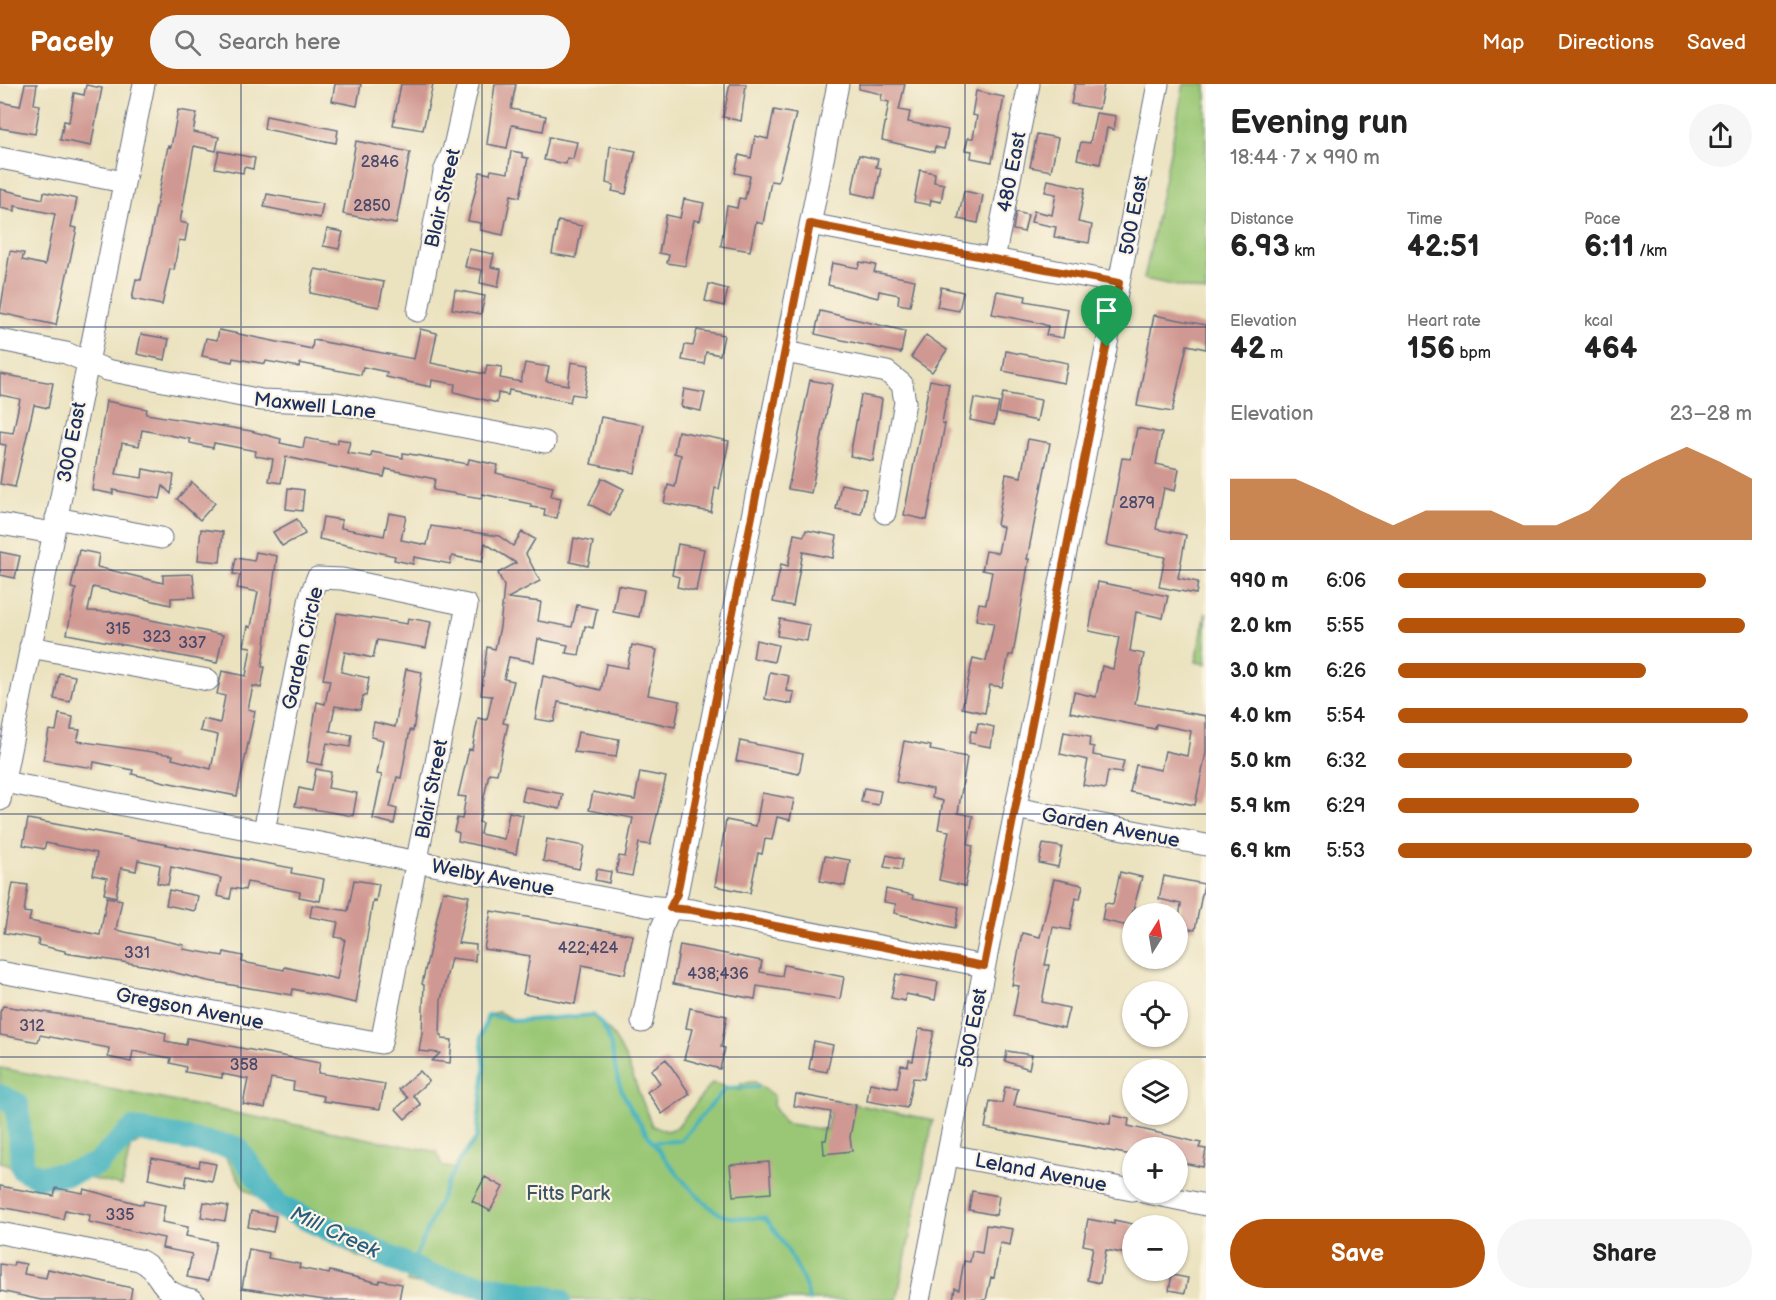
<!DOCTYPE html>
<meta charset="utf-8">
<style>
:root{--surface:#fff;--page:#f6f6f6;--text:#222;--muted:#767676;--accent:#b45309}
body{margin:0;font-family:"Balsamiq Sans",sans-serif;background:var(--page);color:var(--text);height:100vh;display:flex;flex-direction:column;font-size:22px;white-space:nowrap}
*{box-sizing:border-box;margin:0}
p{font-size:20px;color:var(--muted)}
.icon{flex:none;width:33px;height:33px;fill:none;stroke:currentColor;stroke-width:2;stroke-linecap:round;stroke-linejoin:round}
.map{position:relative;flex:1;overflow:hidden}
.details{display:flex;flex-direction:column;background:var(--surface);width:570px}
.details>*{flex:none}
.needle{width:39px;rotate:11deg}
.buttons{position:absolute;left:1122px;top:819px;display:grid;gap:12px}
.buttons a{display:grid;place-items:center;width:66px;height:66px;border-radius:50%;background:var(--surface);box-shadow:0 2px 4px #0004;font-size:30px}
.pin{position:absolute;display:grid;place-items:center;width:51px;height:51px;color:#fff;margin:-62px -26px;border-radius:50% 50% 50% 0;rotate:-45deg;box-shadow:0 0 6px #0007}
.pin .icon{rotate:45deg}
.round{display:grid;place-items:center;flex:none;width:63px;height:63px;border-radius:32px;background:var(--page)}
.summary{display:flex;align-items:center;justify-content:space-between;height:102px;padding:0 24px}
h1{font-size:33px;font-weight:600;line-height:45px}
.metrics{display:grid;grid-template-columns:repeat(3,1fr);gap:9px;height:102px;padding:6px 24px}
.metrics div{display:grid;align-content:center}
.metrics b{font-size:30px;font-weight:600}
.metrics small{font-size:16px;font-weight:400}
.metrics p{font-size:16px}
.chart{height:168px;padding:12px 24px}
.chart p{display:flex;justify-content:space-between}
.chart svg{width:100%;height:108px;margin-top:6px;fill:var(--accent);opacity:.7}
.action{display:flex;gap:12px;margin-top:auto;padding:12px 24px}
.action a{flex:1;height:69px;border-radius:36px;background:var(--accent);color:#fff;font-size:24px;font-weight:600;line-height:69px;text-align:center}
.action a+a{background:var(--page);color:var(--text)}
ul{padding:0 24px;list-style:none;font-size:20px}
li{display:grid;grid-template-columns:96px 72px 1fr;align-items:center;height:45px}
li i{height:15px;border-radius:8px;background:var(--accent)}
header{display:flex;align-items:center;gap:36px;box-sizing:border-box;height:84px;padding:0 30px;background:var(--accent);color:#fff}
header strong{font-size:28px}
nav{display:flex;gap:33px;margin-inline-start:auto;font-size:21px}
.search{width:420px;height:54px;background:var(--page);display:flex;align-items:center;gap:15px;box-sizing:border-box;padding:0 21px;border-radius:33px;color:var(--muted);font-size:22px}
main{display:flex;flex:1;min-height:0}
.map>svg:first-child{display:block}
.green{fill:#9ac774;stroke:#5a7b69;stroke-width:1.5}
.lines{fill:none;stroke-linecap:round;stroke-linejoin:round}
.stream{stroke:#44b3bf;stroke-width:4}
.river{stroke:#44b3bf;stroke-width:24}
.building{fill:#d09892}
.minor-casing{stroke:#646e80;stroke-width:23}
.minor{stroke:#fff;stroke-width:21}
.route-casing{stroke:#fff;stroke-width:12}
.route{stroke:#b45309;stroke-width:8}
.grid{fill:none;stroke:#1b2f5e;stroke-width:1.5;stroke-opacity:0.55}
.labels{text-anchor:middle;stroke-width:4.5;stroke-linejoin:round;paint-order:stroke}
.number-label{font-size:16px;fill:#48496b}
.street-label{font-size:20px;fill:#1b2f5e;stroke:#fcf5e5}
.park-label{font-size:20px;fill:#3b5564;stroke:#fcf5e5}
.water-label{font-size:21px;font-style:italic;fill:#295d80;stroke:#fcf5e5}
</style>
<header>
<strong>Pacely</strong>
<div class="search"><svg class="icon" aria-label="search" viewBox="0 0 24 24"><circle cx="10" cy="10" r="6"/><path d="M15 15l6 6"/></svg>Search here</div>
<nav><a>Map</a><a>Directions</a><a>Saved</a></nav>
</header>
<main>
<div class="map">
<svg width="1206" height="1216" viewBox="0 0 1206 1216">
<rect width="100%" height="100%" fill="#fcf5e5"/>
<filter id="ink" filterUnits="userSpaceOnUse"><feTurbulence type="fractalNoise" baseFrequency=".0167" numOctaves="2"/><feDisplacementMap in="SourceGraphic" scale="12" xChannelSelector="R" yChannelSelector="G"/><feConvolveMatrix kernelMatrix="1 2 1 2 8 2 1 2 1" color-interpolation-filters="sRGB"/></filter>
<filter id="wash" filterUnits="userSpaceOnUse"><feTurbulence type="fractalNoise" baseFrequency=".008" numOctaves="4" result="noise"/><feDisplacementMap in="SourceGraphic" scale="24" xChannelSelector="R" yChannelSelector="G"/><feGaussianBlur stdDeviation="1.35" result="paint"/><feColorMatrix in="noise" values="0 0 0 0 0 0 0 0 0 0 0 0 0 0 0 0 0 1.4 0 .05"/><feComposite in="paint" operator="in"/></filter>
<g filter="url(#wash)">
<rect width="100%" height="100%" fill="#ebe2bf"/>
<path class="green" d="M1184 0H1206V208L1144 195Z
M1206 528V580L1196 578Z
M498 928 517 937 593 931 613 951 626 975 652 1042 667 1047 677 1043 712 999 740 1006 741 999 755 998 774 1012 773 1021 784 1039 826 1046 833 1016 933 1036 897 1216H501L407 1198 409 1186 358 1173 299 1139 281 1135 282 1128 245 1105 225 1072 142 1056 130 1064 122 1102C108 1099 91 1093 76 1093 45 1094 30 1111 8 1080L0 1078V984L437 1068 442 1082 455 1085 476 1055 485 985 481 953 488 931Z"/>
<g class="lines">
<path class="stream" d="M654 1058 680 1057 726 1004 758 1003
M411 1183 448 1098 460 1076 476 1055 485 985 481 953 488 931 516 937 593 931C615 949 611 978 620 1002 632 1035 691 1115 722 1131 733 1136 752 1134 764 1134 780 1151 806 1193 809 1216"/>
<path class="river" d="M0 1012 17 1020 23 1085 39 1093 71 1089 97 1080 133 1045 237 1064 277 1121 430 1192 559 1216"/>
</g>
<g id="blocks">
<path class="building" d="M25 0H37L34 20 40 21 35 50 0 44V18L20 22Z
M335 0H361L357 22 332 17Z
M401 0H433L423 46 393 41Z
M495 0H516L511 25 546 32 543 47 512 41 507 64 487 60Z
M730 0H746L741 37 723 33Z
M859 0H905L899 26 910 28 908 38 948 46 944 65 935 63 934 68 882 56 889 18 881 16 882 10 859 5Z
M1075 0H1104L1099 25 1071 20Z
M86 1 102 4 91 62 60 56 64 37 69 38 74 9 84 11Z
M976 7 1004 13 992 78 971 74 972 67 965 66 968 54H973L977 32 972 31Z
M178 26 197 29 193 48 219 53 216 67 194 62 180 138 188 140 185 157 179 156 174 186 170 185 162 221 132 215 136 195 141 196 148 165 168 62 171 63Z
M774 26 796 30 778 98 771 97 763 140 756 138 750 167 721 162 727 122 737 124 739 114 745 115 750 92 735 89 739 71 751 74 755 52 768 55Z
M1096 29 1116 32 1114 46 1107 44 1100 80 1077 75 1081 58 1090 59Z
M266 32 338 46 336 59 264 45Z
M1037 50 1058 54 1051 87 1030 83Z
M549 53 577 58 573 75 567 74 566 80 544 76Z
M356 57 410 68 396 140 343 130Z
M610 62 636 67 626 110 612 107 614 101 606 99Z
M219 67 255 74 253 85 244 83 243 89 215 84Z
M511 67 522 69V73L528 74 520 113 511 111 503 151 480 146 481 139 468 137 480 88 490 90 491 86 508 89Z
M859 71 878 75 876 83 881 84 875 114 852 109Z
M920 86 935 89 934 98 944 100 941 118 931 116 930 121 914 118Z
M1048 96 1085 104 1078 138 1092 141 1089 159 1054 153 1056 143 1031 138 1034 127 1052 131 1056 110 1045 108Z
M0 105 43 115 44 108 77 115 71 143 77 144 56 241 0 229 10 167 24 169 22 176 45 181 55 130 15 122V127L0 124Z
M964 107 983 111 978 139 958 135Z
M267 110 323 120 320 134 264 123Z
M684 115 704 119 700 137 694 136 685 182 667 179 669 171 659 169 666 131 680 134Z
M1016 128 1028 131 1024 148 1013 146Z
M558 137 582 142 576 174 552 170Z
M327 145 343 148 339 165 323 162Z
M469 165 494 170 491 183 501 185 498 203 480 199 482 186 465 183Z
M860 178 876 181 874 188 915 196 910 222 898 220 899 211 879 207 878 214 828 201 832 179 858 184Z
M315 185 384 198 379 223 310 209Z
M709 200 728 205 724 222 705 217Z
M941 203 963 208 959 227 937 223Z
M455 206 485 212 481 230 452 225Z
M997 207 1026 212 1025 217 1068 225 1063 254 1046 251 1048 242 1039 239 992 230Z
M820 227 905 247 901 269 815 250Z
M1154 231 1206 241V265L1187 261 1172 328 1137 322Z
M420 245 437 249 431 279 485 290 487 281 502 283 500 294 521 298 525 279 549 283 546 297 568 301 571 278 589 281 584 312 572 310 570 318 509 306 508 311 498 309 497 319 454 308 455 300 432 296 431 303 386 293 387 288 363 283 361 291 300 279 299 283 266 277 265 280 233 274 232 278 202 272 206 254 217 256 219 246 312 265 313 256 414 275Z
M697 246 724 251 720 271 706 268 704 280 682 276 685 261 693 262Z
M141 250 169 255 165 276 137 270Z
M926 251 947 266 932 288 911 273Z
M1006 267 1068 279 1064 299 1003 287Z
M0 290 53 299 48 324 34 321 15 403 0 400 6 361 0 360V347L13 349 20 315 0 311Z
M810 296 832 300 811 409 788 405Z
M930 296 949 300 942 339 945 340 927 436 904 431Z
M684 305 705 309 701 327 681 323Z
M1003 309 1041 316 1037 337 999 329Z
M861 311 882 315 873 377 850 372Z
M974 314 999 319 994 341 970 336Z
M106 317 147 325 146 330 251 347 281 355 280 359 303 364 305 354 337 360 338 355 350 357 347 369 371 373 372 368 403 374V369L468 380 469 375 498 381 496 389 553 403 551 412 561 414 557 434 544 432 545 425 531 423V420L482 410 481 414 433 406 435 395 386 385 384 393 286 373 281 399 269 397 273 375 255 372 256 367 214 359 213 364 190 359V355L142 346 139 362 122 359 116 390 142 394 143 385 174 391 171 410 163 402 160 415 113 406V410L92 406Z
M601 333 644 341 635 389 591 380Z
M1137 344 1162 349 1156 380 1179 385 1175 407 1164 404 1156 445 1186 451 1178 494 1198 498 1196 510 1159 503 1165 473 1106 461 1122 374 1131 375Z
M678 347 729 357 719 405 715 404 711 428 664 419 668 401 675 403 681 371 674 369Z
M1028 355 1050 359 1027 475H1029L1013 571H1009L1002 603 990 601 985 629 962 624 973 574 986 577 994 539 976 536 979 519 986 520 992 488 982 486 986 467 998 469 1003 443 997 441 1006 390 1021 393Z
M602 394 624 405 610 431 589 420Z
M192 398 215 419 200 436 177 415Z
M841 400 866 405 861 430 836 425Z
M288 404 304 406 302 427 286 425Z
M389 429 406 432 401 456 427 461 431 442 499 452 513 462 522 448 535 455 526 470 540 497 508 514 541 518 538 537 572 543 577 521 597 525 593 544 585 542 579 571 566 569 568 561 538 555 534 578 509 573 504 595 514 597 503 639 508 640 497 690 489 689 479 738 482 739 480 750 504 755 509 728 523 731 516 770 458 757 459 749 454 747 457 734 462 735 466 713 458 712 469 665 472 666 478 634 487 636 492 612 481 611 487 563 495 565 500 543 504 502 498 489 516 479 485 459 482 478 452 472 450 480 414 473 413 480 394 476 395 472 319 455 323 433 342 436 341 444 384 452Z
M297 435 305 450 282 462 273 448Z
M201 445 223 448 220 478 198 476Z
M806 446 837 452 833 474 803 468 793 522 773 518 781 480 788 482 794 450 804 452Z
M574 454 593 458 588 482 570 478Z
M678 460 704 465 696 507 677 503 679 493 672 491Z
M79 466 99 470 97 483 163 499V491L193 490 195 513 171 514V521L93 503 88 527 113 528 223 551 217 579 67 550 76 505 71 504Z
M0 468 20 472 15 494 0 491Z
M256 468 277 472 262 583H265L261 604 253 602 248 625 255 627 237 712 165 698 132 690 133 686 94 678 93 684 43 676 49 646 56 647 59 630 73 633 71 645 80 646 77 657 173 671 172 675 211 685 218 651 200 647 203 635 220 639 225 612 217 610 222 587 246 592 251 563 244 562 248 542 251 543 258 508 237 504 240 491 233 490 236 474 254 477Z
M1098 498 1168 512 1163 534 1136 528 1130 567 1144 570 1135 620 1206 632V669L1195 721 1130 708 1136 681 1161 686 1165 667 1187 672 1191 647 1156 640 1155 645 1070 628 1074 608 1096 613 1102 582 1113 585 1119 553 1089 547Z
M618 501 644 506 639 533 613 528Z
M337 529 407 540 408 534 431 538 426 564 377 556 373 574 345 568 341 588 369 594 366 612H363L360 626 335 622 330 647 352 651 350 663 327 659 322 681 307 678 317 618 325 620 330 596 323 595Z
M780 535 810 541 807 557 777 552Z
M756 556 778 561 774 578 753 574Z
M632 561 657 566 648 611 680 617 675 643 558 618 554 638 535 635 543 592 601 606 606 580 627 584Z
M406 585 422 588 413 647 410 646 401 694 397 693 390 723 397 725 394 740 373 735 382 691 377 690 383 656 371 653 374 638 395 643Z
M770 588 789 592 786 607 794 608 792 620 765 615Z
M59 589 75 592 70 618 54 615Z
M978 639 994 643 991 663 969 659 971 647 976 648Z
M578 648 619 655 616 673 574 668Z
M1064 648 1090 653 1089 662 1094 663 1093 671 1124 677 1121 689 1108 687 1105 705 1083 701 1088 676 1060 670Z
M740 657 803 670 799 690 736 677Z
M904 657 931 662 930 666 967 673 958 729 973 732 968 761 973 762 965 802 939 796 949 747 938 745 943 717 932 714 933 705 896 698Z
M316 685 331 688 328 704 357 709 353 732 295 722 299 704 312 707Z
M640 688 666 693 650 761 639 759 632 792 616 789 619 772 625 773 633 734 589 726 593 708 635 716Z
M525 703 563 710 560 725 522 717Z
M864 704 881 707 878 721 861 718Z
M762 709 794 715 790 736 777 733 772 756 765 755 762 770 758 769 750 809 715 802 726 736 756 742Z
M28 735 292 784 291 789 324 795 320 817 299 813 300 808 247 798 245 806 232 804 230 815 217 812 221 794 171 783 168 801 157 799 160 781 138 776 136 787 121 784 116 813 104 810 107 794 93 791 97 769 46 759 44 765 23 761Z
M547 755 584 762 579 785 543 777Z
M1043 760 1062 763 1058 783 1039 779Z
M887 771 903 775 901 786 884 783Z
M825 772 850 776 845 802 820 797Z
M597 785 611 788 609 799 595 796Z
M1120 788 1142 793 1132 830V843L1102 836 1105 819 1113 820Z
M1164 792 1204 800 1195 846 1178 843 1181 820 1159 815Z
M1054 795 1083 801 1080 815 1076 814 1070 846 1053 843 1045 881H1049L1042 918 1069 924 1064 944 1013 932 1019 902 1012 901 1022 849 1040 853Z
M354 796 379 800 376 817 373 816 356 919 293 905 292 911 208 897 148 882 65 869V867L38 861 39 855 4 849 13 799 28 801 24 828 31 829 29 837 100 851 107 813 122 816 116 846 184 861 183 865 223 872 224 868 243 872 242 878 284 886 285 883 337 895 345 855 335 853 338 838 310 833 312 821 348 827Z
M886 805 913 811V814L959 823 955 844 894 829 896 820 884 818Z
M169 806 198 812 195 827 166 821Z
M443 807 469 812 458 859 476 861 475 877 451 874 441 916 440 951H442V955L452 956 450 979 432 977 440 969 419 967 422 949 424 901 422 900Z
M491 827 633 851 625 890 582 881 575 920 523 910 530 872 484 865Z
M680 861 762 877 760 888 782 892 784 881 844 893 840 915 757 902 755 915 673 900Z
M896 890 938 898 935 916 906 910 905 917 891 914Z
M3 922 138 942 166 949 165 957 186 961 187 954 320 979 318 989 385 1000 380 1025 323 1017 324 1012 293 1006 294 998 271 994 265 1024 243 1020 248 995 222 990V994L185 988 186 983 170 979 171 974 133 967 131 978 108 973 109 964 40 951 38 958 0 951V928Z
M690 924 727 932 721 963 725 964 720 985 684 975 692 945 686 944Z
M919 945 934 947 924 995 913 994 907 1024 867 1017 870 999 897 1004 901 981 908 982 909 976 913 977Z
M814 957 833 961 827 988 809 985Z
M1007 967 1032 971 1029 985 1005 977Z
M666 975 690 1010 662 1030 647 1008 660 999 651 986Z
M420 987 429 997 413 1011 421 1021 405 1035 396 1025 408 1014 399 1005Z
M1005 1003 1018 1005 1014 1022 1110 1040 1111 1031 1129 1035 1128 1042 1201 1059 1199 1064 1206 1065 1203 1083 1178 1078V1064H1132V1071L985 1044 990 1017 1002 1019Z
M796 1010 856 1021 850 1053 852 1067 824 1070 823 1056H826L831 1028 794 1022Z
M152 1074 199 1083 200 1077 216 1080 212 1097 187 1092 185 1103 148 1095Z
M769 1078 771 1109 733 1112 730 1081Z
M485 1093 503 1103 490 1127 472 1117Z
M0 1102 54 1112 56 1104 83 1109 84 1105 143 1121 144 1117 165 1121 162 1138 188 1143 186 1152 216 1158 208 1197 187 1193 192 1170 162 1164 164 1154 89 1138 90 1131 65 1126 63 1135 0 1123Z
M972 1107 999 1112 996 1131 969 1126Z
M204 1118 228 1122 225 1137 201 1133Z
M251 1127 276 1132 273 1148 248 1143Z
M1088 1135 1114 1140V1136L1133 1140 1127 1170 1106 1166 1100 1199 1087 1196 1093 1163 1083 1161Z
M986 1141 1013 1145 1010 1161 1000 1159 994 1194 991 1193 986 1216 953 1215 955 1204 959 1205 964 1177 970 1178 972 1167 982 1169Z
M249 1165 269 1169 268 1174 300 1180 299 1184 329 1190 330 1187 379 1199 380 1196 402 1200 399 1216H325L242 1204Z
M14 1178 26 1180 24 1190 46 1194 48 1185 132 1204 130 1216H41L0 1207V1180L13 1182Z
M1172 1191 1188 1194 1185 1209 1169 1206Z"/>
</g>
</g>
<g filter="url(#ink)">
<use href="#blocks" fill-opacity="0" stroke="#646e80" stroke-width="1.5"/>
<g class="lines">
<defs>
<path id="minor" d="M0 74 124 98
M810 140 1119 199
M994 175 1029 0
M418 227 444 88 453 67 468 0
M0 256 66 269 107 286 262 316 336 319 545 358
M785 268 887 288 902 300 905 318 885 429
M56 434 161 454
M0 440 53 449
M30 563 208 596
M4 698 646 822 692 826 984 882
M0 716 144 0
M1015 724 1206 761
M0 888 381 959 467 521 342 495 317 494 310 513 264 747
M642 938 661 845 677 810 838 0
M949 1071 1132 1106
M1143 1108 1206 1121
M0 1149 139 1176C166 1189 153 1208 193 1216
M919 1216 1158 0"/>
</defs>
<use href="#minor" class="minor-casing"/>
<use href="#minor" class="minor"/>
</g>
</g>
<g class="lines" filter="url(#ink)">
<defs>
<path id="route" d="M810 140 1119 199 984 882 692 826 670 824 677 810Z"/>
</defs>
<use href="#route" class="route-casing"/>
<use href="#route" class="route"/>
</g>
<path class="grid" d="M241 0V1216M482 0V1216M724 0V1216M965 0V1216M0 243H1206M0 486H1206M0 730H1206M0 973H1206"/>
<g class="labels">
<g class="number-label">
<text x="380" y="83">2846</text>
<text x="372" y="127">2850</text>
<text x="1137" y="424">2879</text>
<text x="118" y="550">315</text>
<text x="157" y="558">323</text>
<text x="192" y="564">337</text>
<text x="588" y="869">422;424</text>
<text x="137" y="874">331</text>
<text x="718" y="895">438;436</text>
<text x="32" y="947">312</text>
<text x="244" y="986">358</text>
<text x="120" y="1136">335</text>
</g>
<g class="street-label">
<text transform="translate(1011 88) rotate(-79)" y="7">480 East</text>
<text transform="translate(442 114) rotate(-77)" y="7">Blair Street</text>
<text transform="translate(1133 131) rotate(-79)" y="7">500 East</text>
<text transform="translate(315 321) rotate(6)" y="7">Maxwell Lane</text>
<text transform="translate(71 358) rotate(-79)" y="7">300 East</text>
<text transform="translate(302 564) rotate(-77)" y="7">Garden Circle</text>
<text transform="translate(431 705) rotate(-79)" y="7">Blair Street</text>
<text transform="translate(1111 743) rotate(11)" y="7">Garden Avenue</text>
<text transform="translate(493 793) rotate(11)" y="7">Welby Avenue</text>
<text transform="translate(190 924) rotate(11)" y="7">Gregson Avenue</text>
<text transform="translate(972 944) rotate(-79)" y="7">500 East</text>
<text transform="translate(1041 1088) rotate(11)" y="7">Leland Avenue</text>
</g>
<g class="park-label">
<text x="568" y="1116">Fitts Park</text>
</g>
<g class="water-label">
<text transform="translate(335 1148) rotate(25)" y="7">Mill Creek</text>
</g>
</g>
</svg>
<div class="buttons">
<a><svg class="needle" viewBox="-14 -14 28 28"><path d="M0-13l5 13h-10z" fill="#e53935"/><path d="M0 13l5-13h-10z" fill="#767676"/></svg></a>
<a><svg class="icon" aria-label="locate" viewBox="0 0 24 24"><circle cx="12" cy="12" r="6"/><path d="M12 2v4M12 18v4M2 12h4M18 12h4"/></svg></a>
<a><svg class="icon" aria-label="layers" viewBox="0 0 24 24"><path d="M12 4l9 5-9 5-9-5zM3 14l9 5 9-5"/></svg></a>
<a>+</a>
<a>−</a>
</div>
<div class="pin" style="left:1107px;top:263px;background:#1e9e55"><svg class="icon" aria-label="arrive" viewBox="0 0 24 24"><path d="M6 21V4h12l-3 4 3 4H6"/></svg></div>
</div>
<section class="details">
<div class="summary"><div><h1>Evening run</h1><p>18:44 · 7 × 990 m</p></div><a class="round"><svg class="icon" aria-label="share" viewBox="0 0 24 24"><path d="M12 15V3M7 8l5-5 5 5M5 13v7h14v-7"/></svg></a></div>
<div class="metrics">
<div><p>Distance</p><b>6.93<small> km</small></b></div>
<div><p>Time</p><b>42:51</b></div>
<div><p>Pace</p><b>6:11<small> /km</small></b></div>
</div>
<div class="metrics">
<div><p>Elevation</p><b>42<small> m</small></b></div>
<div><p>Heart rate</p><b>156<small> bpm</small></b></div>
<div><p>kcal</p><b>464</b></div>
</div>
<div class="chart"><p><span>Elevation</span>23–28 m</p>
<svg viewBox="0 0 160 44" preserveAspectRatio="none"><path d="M0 44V19L10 19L20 19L30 25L40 32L50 38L60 32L70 32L80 32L90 38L100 38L110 32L120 19L130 12L140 6L150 12L160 19V44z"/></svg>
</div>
<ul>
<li><b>990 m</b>6:06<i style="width:87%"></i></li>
<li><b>2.0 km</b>5:55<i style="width:98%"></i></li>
<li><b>3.0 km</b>6:26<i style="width:70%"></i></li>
<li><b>4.0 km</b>5:54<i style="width:99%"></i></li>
<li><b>5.0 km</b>6:32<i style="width:66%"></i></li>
<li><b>5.9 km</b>6:29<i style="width:68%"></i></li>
<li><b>6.9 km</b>5:53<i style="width:100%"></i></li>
</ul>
<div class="action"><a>Save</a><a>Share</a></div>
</section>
</main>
